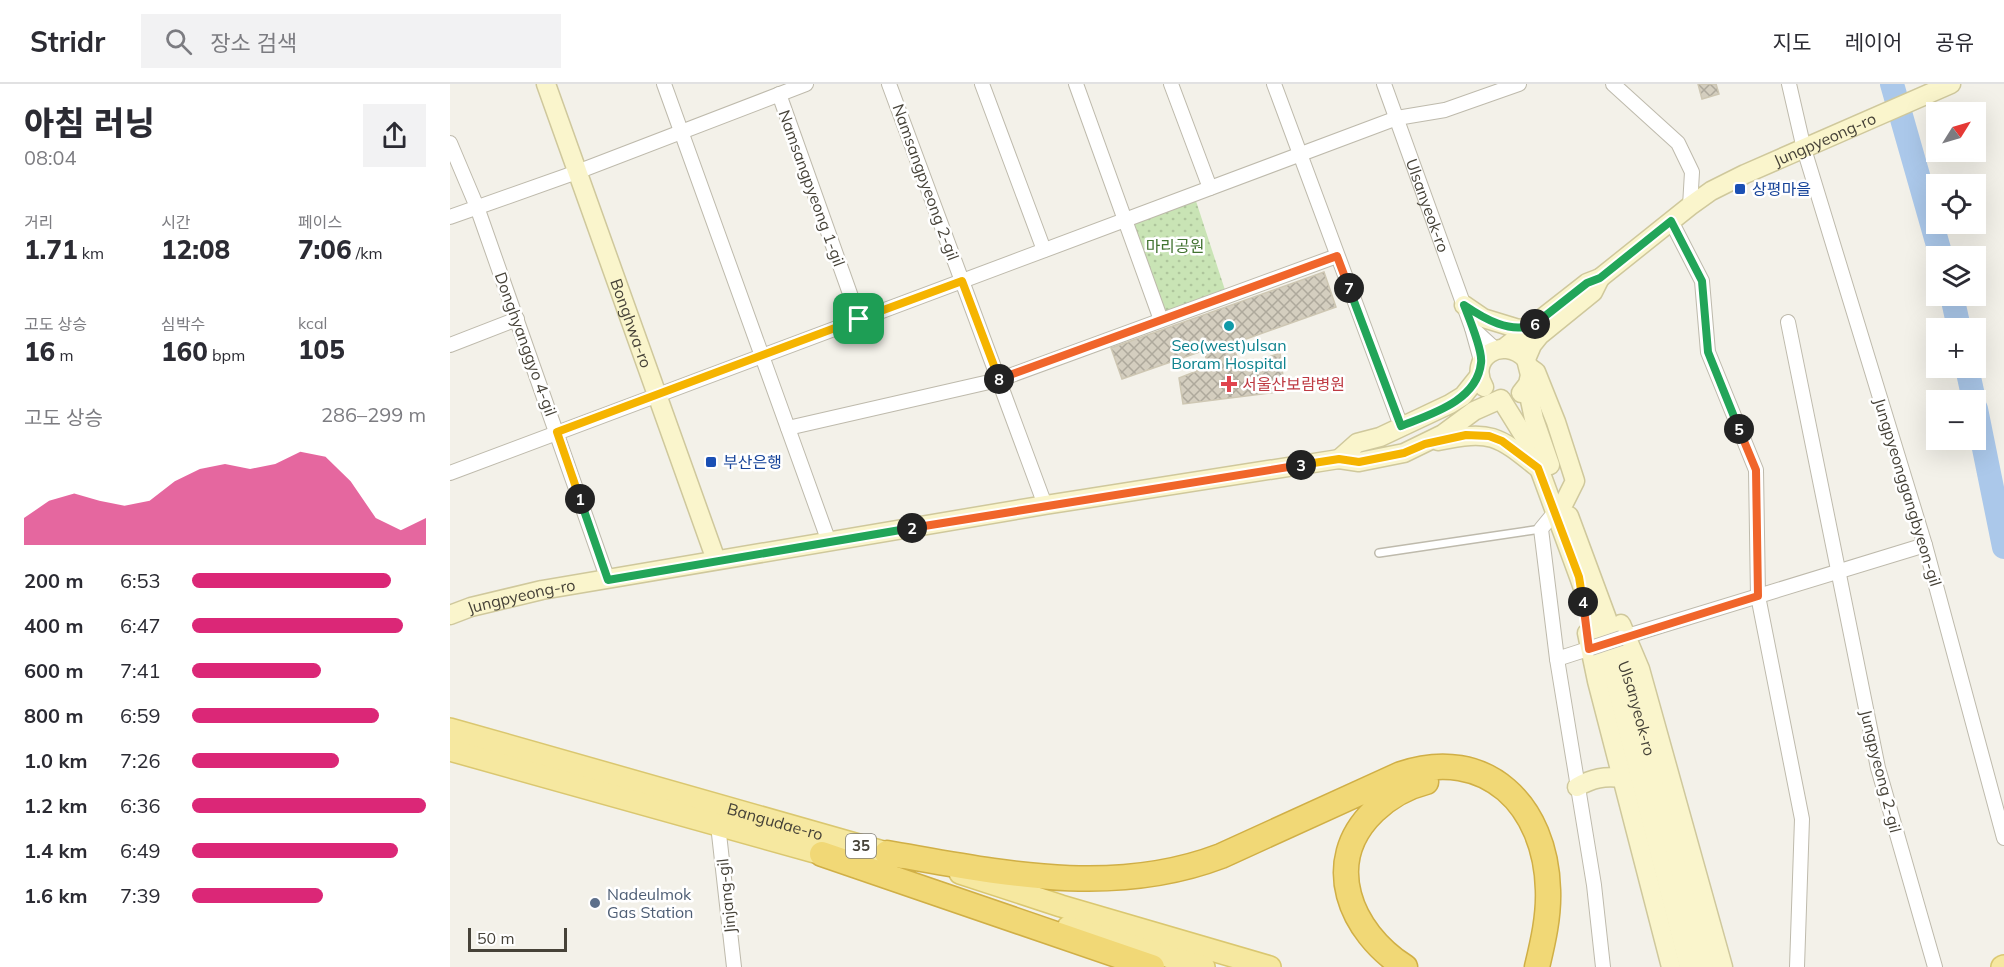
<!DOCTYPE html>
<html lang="ko">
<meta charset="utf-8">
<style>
:root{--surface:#fff;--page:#f2f2f3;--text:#2b2b33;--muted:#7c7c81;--line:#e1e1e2;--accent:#db2777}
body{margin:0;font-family:Mulish,"Noto Sans KR",sans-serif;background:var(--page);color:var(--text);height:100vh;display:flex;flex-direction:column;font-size:22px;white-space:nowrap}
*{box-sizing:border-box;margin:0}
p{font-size:20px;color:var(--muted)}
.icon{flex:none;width:33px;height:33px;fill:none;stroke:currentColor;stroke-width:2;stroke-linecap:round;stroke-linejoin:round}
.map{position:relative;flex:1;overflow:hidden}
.drawer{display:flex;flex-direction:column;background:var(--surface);width:450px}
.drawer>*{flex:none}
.needle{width:39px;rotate:53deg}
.buttons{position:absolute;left:1476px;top:18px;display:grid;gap:12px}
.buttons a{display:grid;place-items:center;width:60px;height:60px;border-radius:0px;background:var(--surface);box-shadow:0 6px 24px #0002;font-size:30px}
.scale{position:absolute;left:18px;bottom:15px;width:99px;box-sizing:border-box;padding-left:6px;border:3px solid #464238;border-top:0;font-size:16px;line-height:21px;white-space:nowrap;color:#464238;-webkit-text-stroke:4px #fff;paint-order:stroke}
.pin{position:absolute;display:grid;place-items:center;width:51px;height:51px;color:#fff;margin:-26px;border-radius:12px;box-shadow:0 3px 9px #0006}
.km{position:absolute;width:30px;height:30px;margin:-15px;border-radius:50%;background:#222;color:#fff;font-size:16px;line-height:30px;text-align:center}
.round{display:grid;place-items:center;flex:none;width:63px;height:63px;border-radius:0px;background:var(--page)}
.summary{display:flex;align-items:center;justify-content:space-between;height:102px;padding:0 24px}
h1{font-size:33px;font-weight:800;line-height:45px}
.metrics{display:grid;grid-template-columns:repeat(3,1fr);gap:9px;height:102px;padding:6px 24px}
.metrics div{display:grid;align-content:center}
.metrics b{font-size:26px;font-weight:800}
.metrics small{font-size:16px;font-weight:400}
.metrics p{font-size:16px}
.chart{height:168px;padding:12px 24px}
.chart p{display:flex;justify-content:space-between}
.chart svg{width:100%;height:108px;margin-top:6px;fill:var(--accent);opacity:.7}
ul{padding:0 24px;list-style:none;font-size:20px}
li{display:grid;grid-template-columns:96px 72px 1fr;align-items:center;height:45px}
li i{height:15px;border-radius:8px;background:var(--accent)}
header{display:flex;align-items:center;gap:36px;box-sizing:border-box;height:84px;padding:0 30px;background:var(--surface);border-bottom:2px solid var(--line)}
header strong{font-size:28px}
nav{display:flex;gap:33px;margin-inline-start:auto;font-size:21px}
.search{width:420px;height:54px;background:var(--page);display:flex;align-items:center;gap:15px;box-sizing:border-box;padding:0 21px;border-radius:0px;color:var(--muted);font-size:22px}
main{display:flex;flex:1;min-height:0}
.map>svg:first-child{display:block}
.park{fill:url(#park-dots)}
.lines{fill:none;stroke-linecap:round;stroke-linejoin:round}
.river{stroke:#abc8ea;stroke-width:24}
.building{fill:url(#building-cross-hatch);stroke:#cec7b3;stroke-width:1.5}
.lane-casing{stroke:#bebaac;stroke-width:10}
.street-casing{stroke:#bebaac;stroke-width:16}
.secondary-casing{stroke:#cfc89c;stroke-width:21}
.primary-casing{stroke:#dac770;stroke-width:24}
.highway-casing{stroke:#d0af46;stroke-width:27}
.lane{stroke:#fff;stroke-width:7}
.street{stroke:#fff;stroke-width:14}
.secondary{stroke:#faf5cc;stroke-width:18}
.primary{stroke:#f6e8a0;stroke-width:21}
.highway{stroke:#f1d876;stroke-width:24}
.street-bridge-casing{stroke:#bebaac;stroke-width:16;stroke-linecap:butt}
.street-bridge{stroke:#fff;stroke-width:14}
.split-1-casing{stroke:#fff;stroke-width:12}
.split-2-casing{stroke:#fff;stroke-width:12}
.split-3-casing{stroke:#fff;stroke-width:12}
.split-4-casing{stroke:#fff;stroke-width:12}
.split-5-casing{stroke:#fff;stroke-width:12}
.split-6-casing{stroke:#fff;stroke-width:12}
.split-7-casing{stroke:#fff;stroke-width:12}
.split-8-casing{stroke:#fff;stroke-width:12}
.split-9-casing{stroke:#fff;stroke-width:12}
.split-1{stroke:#f5b400;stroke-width:8}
.split-2{stroke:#22a559;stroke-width:8}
.split-3{stroke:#f0652b;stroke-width:8}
.split-4{stroke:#f5b400;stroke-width:8}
.split-5{stroke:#f0652b;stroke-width:8}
.split-6{stroke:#22a559;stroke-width:8}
.split-7{stroke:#22a559;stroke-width:8}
.split-8{stroke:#f0652b;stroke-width:8}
.split-9{stroke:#f5b400;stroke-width:8}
.transit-dot{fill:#1a4fb4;stroke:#fff;stroke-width:2}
.culture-dot{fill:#0f9aa8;stroke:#fff;stroke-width:2}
.health-dot{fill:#e0444e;stroke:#fff;stroke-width:2}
.service-dot{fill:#5c6f8a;stroke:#fff;stroke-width:2}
.labels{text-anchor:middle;stroke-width:5;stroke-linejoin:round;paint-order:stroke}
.shield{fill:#fff;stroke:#7e7b74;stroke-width:1.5}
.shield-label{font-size:15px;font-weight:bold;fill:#464238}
.street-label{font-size:16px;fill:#464238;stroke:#fff}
.transit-label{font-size:16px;fill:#164399;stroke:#fff;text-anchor:start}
.park-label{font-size:16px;fill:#417330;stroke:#fff}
.culture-label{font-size:16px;fill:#0d838f;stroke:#fff}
.health-label{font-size:16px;fill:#be3a42;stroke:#fff;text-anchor:start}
.service-label{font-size:16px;fill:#4e5e75;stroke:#fff;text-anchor:start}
</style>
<header>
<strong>Stridr</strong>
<div class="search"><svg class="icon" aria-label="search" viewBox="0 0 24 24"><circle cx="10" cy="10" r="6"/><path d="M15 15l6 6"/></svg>장소 검색</div>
<nav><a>지도</a><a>레이어</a><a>공유</a></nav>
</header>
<main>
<section class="drawer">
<div class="summary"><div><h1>아침 러닝</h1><p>08:04</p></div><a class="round"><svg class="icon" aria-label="share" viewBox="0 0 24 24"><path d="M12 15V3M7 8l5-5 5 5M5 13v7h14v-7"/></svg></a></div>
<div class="metrics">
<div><p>거리</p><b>1.71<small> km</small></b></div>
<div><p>시간</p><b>12:08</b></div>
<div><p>페이스</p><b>7:06<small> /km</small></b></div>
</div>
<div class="metrics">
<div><p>고도 상승</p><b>16<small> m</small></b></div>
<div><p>심박수</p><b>160<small> bpm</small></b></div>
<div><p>kcal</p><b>105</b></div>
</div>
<div class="chart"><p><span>고도 상승</span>286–299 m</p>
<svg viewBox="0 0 160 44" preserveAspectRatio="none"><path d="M0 44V33L10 26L20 23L30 26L40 28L50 26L60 18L70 13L80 11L90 13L100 11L110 6L120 8L130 18L140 33L150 38L160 33V44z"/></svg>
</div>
<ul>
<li><b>200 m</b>6:53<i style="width:85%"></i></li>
<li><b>400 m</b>6:47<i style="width:90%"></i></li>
<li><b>600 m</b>7:41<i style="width:55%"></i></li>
<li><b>800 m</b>6:59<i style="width:80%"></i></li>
<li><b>1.0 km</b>7:26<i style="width:63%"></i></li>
<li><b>1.2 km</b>6:36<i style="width:100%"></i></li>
<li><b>1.4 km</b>6:49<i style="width:88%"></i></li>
<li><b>1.6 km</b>7:39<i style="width:56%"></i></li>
</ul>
</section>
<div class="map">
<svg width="1554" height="883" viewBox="0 0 1554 883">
<defs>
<pattern id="park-dots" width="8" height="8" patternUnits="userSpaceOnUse" patternTransform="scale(1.5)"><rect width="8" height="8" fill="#c9e4b5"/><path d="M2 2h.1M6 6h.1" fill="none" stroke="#aec59c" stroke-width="1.8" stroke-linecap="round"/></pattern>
<pattern id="building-cross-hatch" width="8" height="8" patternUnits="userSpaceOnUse" patternTransform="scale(1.5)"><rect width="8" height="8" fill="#d4cebf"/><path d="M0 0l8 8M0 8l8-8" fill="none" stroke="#aea99c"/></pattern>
</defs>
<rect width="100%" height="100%" fill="#f3f1e9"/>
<path class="park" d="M745 114 776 209 715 231 680 139Z"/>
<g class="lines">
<path class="river" d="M1442 0 1491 172
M1502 212 1509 244
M1517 284 1524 316
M1526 325 1554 463"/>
</g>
<path class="building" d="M1248 0H1266L1269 10 1252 15Z
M874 188 886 223 782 260 791 283 830 269 835 307 733 320 729 294 757 283 755 266 672 295 661 264Z"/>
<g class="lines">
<defs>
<path id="lane" d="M929 469 1091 445"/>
<g id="street">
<path d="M214 0 379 458"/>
<path d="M439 0 595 421"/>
<path d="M532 0 594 166"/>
<path d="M626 0 711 236"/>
<path d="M721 0 760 104"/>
<path d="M824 0 951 342"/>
<path id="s1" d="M934 0 1022 244"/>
<path d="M1163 0 1228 59 1242 88 1240 122"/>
<path d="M1339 0 1354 65 1475 461 1554 754"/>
<path d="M329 10 409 235"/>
<path d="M0 59 27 123 158 496"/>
<path d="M0 133 127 88 356 0"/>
<path d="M1221 137 1252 197 1258 268 1306 386 1308 512 1352 735 1347 883"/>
<path d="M1338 238 1428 684 1485 883"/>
<path d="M0 261 67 235"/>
<path d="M1032 280 1022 244 1046 266"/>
<path d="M338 344 548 296 887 172"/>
<path d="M0 389 947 34 995 26 1069 0"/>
<path d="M1105 428 1091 445 1107 575 1144 801 1153 883"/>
<path d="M1171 554 1475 461"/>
<path d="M1107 575 1141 564"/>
<path d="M268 741 284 883"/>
</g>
<g id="secondary">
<path id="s2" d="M96 0 266 476"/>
<path id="s3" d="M1150 194 1240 122 1261 107 1295 90 1501 0"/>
<path d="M1014 221 1033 234 1069 245 1083 242"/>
<path d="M1054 264 1137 199 1150 194 1143 208 1090 251 1082 261 1076 275 1080 291 1078 300 1071 309"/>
<path d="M1079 283 1086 288 1106 338 1125 397 1114 419"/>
<path d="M1029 292 1013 312 1000 320 930 353 907 359 889 375 909 378 954 369 993 350 1024 327 1051 315 1082 365 1129 493 1164 594 1239 883"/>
<path d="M1077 302 1084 335 1100 381"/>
<path d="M1034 303C1017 274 1052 251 1076 275"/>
<path d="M988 357C1041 346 1047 351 1088 384"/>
<path id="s4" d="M1119 432 1183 605 1256 883"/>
<path id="s5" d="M0 531 21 523 92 506 595 421 889 375"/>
<path d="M1171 540 1190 585 1273 883"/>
<path d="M1137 549 1147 597 1221 883"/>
<path d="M1127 703C1143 694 1154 692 1172 694"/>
</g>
<g id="primary">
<path id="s6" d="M0 645 451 773"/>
<path d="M0 666 386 774"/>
<path d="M510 789 611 822 820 883"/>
<path d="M618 843 754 883"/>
<path d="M1552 883 1554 882"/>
</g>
<path id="highway" d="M437 769C548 788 661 814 771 772L951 690C1037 661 1096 722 1098 806 1099 832 1093 858 1087 883
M372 770 702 883
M955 883C900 848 871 778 924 727 939 713 956 703 976 698"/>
</defs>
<use href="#lane" class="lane-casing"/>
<use href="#street" class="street-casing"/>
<use href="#secondary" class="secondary-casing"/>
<use href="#primary" class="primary-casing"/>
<use href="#highway" class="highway-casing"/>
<use href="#lane" class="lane"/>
<use href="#street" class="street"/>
<use href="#secondary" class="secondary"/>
<use href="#primary" class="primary"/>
<use href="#highway" class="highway"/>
<defs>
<path id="street-bridge" d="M1141 564 1171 554"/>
</defs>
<use href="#street-bridge" class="street-bridge-casing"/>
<use href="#street-bridge" class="street-bridge"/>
</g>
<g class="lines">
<defs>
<path id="split-1" d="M130 415 107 348 409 235"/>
<path id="split-2" d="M130 415 158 496 462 444"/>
<path id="split-3" d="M462 444 851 381"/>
<path id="split-4" d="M851 381 889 375 909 378 954 369 975 360 1016 351 1039 352 1052 357 1088 384 1129 493 1133 518"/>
<path id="split-5" d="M1133 518 1139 565 1308 512 1306 386 1289 345"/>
<path id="split-6" d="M1085 240 1137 199 1150 194 1221 137 1252 197 1258 268 1289 345"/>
<path id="split-7" d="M899 204 951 342C981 330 1027 317 1031 279 1033 267 1019 234 1014 221 1033 234 1061 251 1085 240"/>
<path id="split-8" d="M549 295 887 172 899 204"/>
<path id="split-9" d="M409 235 512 197 549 295"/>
</defs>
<use href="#split-1" class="split-1-casing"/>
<use href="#split-2" class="split-2-casing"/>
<use href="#split-3" class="split-3-casing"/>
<use href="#split-4" class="split-4-casing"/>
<use href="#split-5" class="split-5-casing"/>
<use href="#split-6" class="split-6-casing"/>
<use href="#split-7" class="split-7-casing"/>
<use href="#split-8" class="split-8-casing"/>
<use href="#split-9" class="split-9-casing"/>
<use href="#split-1" class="split-1"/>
<use href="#split-2" class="split-2"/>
<use href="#split-3" class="split-3"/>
<use href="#split-4" class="split-4"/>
<use href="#split-5" class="split-5"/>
<use href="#split-6" class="split-6"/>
<use href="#split-7" class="split-7"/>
<use href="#split-8" class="split-8"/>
<use href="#split-9" class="split-9"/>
</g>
<g class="transit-dot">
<rect x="1284" y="99" width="12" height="12" rx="3"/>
<rect x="255" y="372" width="12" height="12" rx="3"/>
</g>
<circle class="culture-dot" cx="779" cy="242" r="6"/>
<path class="health-dot" d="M776 291h6v6h6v6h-6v6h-6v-6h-6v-6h6z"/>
<circle class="service-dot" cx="145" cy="819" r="6"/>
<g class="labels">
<rect class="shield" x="396" y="750" width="30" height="24" rx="4.5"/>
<g class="shield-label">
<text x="411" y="767">35</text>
</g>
<g class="street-label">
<text dy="6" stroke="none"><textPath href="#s3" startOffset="266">Jungpyeong-ro</textPath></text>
<text transform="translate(476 98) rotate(70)" y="6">Namsangpyeong 2-gil</text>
<text transform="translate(362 104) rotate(70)" y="6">Namsangpyeong 1-gil</text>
<text dy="6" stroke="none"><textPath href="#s1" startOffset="129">Ulsanyeok-ro</textPath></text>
<text dy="6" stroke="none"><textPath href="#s2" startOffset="254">Bonghwa-ro</textPath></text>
<text transform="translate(76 260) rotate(70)" y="6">Donghyanggyo 4-gil</text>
<text transform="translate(1458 408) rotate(73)" y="6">Jungpyeonggangbyeon-gil</text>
<text dy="6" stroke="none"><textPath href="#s5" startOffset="74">Jungpyeong-ro</textPath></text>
<text dy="6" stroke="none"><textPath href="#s4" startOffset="204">Ulsanyeok-ro</textPath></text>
<text transform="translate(1431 687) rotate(76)" y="6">Jungpyeong 2-gil</text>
<text dy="6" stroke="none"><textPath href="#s6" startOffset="338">Bangudae-ro</textPath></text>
<text transform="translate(276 812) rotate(-96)" y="6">Jinjang-gil</text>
</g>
<g class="transit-label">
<text x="1302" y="111">상평마을</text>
<text x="273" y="384">부산은행</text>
</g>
<g class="park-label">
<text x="725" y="168">마리공원</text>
</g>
<g class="culture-label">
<text x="779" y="267">Seo(west)ulsan<tspan x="779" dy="18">Boram Hospital</tspan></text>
</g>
<g class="health-label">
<text x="792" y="306">서울산보람병원</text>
</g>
<g class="service-label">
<text x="157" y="816">Nadeulmok<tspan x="157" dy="18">Gas Station</tspan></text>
</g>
</g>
</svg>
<div class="buttons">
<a><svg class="needle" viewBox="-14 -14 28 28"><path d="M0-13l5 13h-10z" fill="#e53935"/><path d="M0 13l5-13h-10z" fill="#7c7c81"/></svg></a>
<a><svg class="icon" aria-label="locate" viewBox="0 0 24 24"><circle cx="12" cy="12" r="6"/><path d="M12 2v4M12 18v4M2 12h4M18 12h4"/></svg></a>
<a><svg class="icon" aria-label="layers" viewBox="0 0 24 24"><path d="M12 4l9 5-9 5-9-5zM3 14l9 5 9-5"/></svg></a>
<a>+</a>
<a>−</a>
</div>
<div class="scale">50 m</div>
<div class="pin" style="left:409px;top:235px;background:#1e9e55"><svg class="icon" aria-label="arrive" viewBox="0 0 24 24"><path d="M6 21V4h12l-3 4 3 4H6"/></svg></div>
<b class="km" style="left:130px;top:415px">1</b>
<b class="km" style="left:462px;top:444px">2</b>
<b class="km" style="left:851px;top:381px">3</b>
<b class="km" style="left:1133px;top:518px">4</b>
<b class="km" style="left:1289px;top:345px">5</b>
<b class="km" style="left:1085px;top:240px">6</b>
<b class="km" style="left:899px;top:204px">7</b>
<b class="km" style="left:549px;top:295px">8</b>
</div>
</main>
